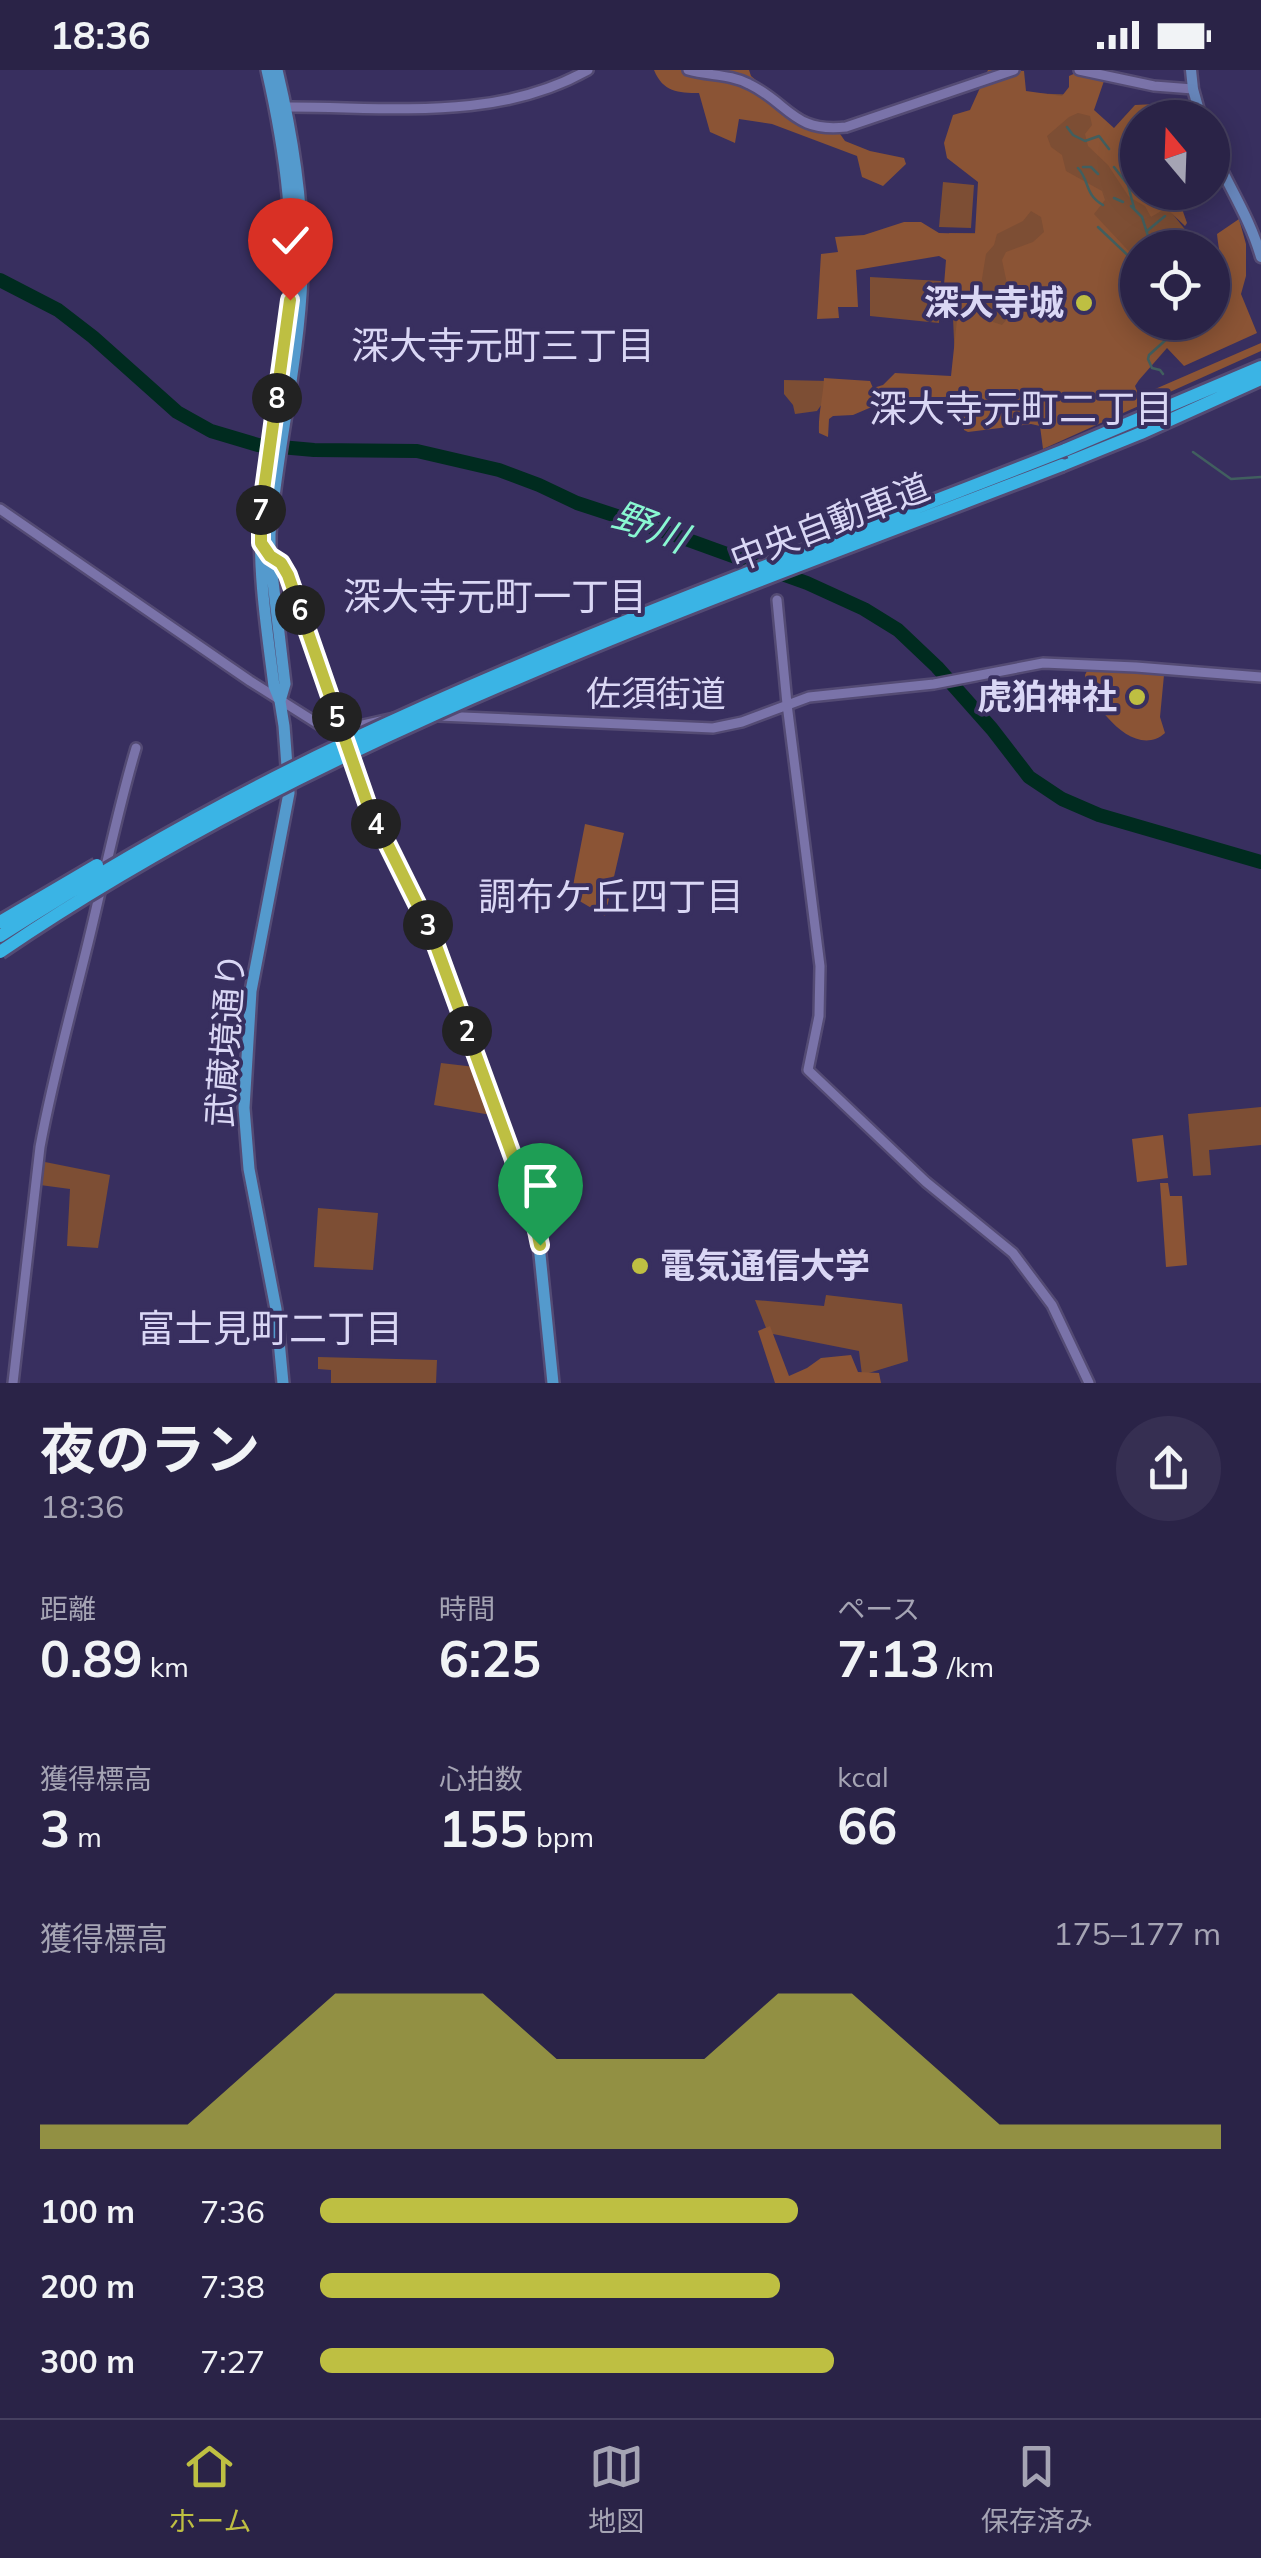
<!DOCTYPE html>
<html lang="ja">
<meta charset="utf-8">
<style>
:root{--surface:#2a2347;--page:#362f52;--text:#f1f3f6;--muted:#a5a4b4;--line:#464060;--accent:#bebf42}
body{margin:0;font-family:Mulish,"Noto Sans JP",sans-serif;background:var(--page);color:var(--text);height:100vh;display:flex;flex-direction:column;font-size:38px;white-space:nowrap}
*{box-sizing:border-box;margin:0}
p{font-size:32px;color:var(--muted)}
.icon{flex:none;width:55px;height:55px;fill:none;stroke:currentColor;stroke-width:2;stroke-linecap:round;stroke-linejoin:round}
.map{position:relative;height:1313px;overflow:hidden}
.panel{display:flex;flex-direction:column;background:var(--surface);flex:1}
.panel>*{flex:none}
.needle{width:65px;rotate:341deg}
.tools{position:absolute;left:1120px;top:30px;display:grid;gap:20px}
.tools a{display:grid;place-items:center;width:110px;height:110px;border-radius:50%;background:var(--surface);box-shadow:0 5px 25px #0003,0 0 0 2px var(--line);font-size:50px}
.pin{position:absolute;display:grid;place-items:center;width:85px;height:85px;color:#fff;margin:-102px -42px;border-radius:50% 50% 50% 0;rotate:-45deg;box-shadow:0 0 10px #0007}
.pin .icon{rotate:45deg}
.km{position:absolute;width:50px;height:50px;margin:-25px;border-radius:50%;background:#222;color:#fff;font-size:28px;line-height:50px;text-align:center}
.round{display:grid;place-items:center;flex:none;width:105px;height:105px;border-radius:52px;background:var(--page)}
.overview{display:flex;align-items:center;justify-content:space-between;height:170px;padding:0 40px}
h1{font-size:55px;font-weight:700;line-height:75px}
.figures{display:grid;grid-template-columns:repeat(3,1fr);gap:15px;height:170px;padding:10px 40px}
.figures div{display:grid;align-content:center}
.figures b{font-size:50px;font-weight:700}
.figures small{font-size:28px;font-weight:400}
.figures p{font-size:28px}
.chart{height:280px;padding:20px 40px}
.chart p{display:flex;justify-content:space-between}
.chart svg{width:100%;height:180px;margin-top:10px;fill:var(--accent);opacity:.7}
ul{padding:0 40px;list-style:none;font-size:32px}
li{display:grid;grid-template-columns:160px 120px 1fr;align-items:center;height:75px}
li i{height:25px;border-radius:12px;background:var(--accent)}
.status{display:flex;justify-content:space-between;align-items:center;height:70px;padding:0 50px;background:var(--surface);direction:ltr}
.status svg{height:28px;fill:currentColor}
.tab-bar{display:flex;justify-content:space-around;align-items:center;height:140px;border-top:2px solid var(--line);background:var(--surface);font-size:28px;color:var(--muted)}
.tab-bar a{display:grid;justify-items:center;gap:5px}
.tab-bar .selected{color:var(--accent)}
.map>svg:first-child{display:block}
.green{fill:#7d4e34}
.forest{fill:#8b5435;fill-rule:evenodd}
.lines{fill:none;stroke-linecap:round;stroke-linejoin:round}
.stream{stroke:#415f5f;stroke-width:2.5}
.river{stroke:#002b1f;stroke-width:14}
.tertiary-casing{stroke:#544b74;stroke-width:14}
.secondary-casing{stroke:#544b74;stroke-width:15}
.primary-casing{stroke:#544b74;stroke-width:16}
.motorway-casing{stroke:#544b74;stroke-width:18}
.tertiary{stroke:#7a73a9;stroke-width:9}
.secondary{stroke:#6786bb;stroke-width:10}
.primary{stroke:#549acd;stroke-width:11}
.motorway{stroke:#3ab4e5;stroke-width:12}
.motorway-bridge-casing{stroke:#544b74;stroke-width:18;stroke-linecap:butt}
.motorway-bridge{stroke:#3ab4e5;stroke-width:12}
.route-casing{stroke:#fff;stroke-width:20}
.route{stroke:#bebf42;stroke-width:12}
.poi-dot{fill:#bebf42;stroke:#382f5f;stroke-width:4}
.labels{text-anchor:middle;stroke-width:8;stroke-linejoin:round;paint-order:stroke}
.poi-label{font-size:35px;font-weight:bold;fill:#dad7f5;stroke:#382f5f;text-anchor:end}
.street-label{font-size:35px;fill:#dad7f5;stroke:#382f5f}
.neighbourhood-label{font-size:38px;fill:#dad7f5;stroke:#382f5f}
.water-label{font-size:38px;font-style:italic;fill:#89f7d2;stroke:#382f5f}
</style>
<div class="status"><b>18:36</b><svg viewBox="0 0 49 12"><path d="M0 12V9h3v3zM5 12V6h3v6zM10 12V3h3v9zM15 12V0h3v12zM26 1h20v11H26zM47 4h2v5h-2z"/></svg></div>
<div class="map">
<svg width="1261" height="1313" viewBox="0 0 1261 1313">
<rect width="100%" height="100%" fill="#382f5f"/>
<path class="green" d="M1025 23 1081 25 1138 122 1156 123 1199 177 1138 178V252L955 291 949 163H975Z
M943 112 974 115 971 158 939 157Z
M870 207 941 211 939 253 870 246Z
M784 310 829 311 831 321 817 341 795 344 793 335 784 324Z
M441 993 475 997 491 1045 434 1035Z
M1261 1037V1075L1209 1080 1211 1105 1193 1106 1188 1044Z
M40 1091 110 1105 98 1178 67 1176 70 1119 40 1115Z
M318 1138 378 1143 373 1200 314 1197Z
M826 1225 902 1234 908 1291 862 1305 859 1281 768 1263 755 1230 824 1236Z
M318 1287 437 1290 436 1313H331V1300L318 1299Z"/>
<path class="forest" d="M654 0H749L751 6 803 49 833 54 845 71 870 81 904 88 906 94 883 116 862 107 857 86 772 54 739 49 735 73 710 62 699 23C678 23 663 22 654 0Z
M988 0 1024 1 1026 21 1062 26 1069 17V6L1078 2 1105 8 1094 40 1114 58 1135 35 1156 34 1192 47 1138 48V122L1196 123 1180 133 1187 153 1185 156 1166 138 1151 147 1145 136 1129 127 1108 95 1088 76 1085 64 1092 55 1090 46 1078 43 1069 47 1047 66 1051 77 1062 85 1066 101 1102 121 1105 130 1094 144 1137 190 1138 252 1201 253 1207 259C1237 243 1219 190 1217 164L1239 149 1246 174V206L1241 224 1257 263 1184 296 1167 278 1139 310 1135 316 1139 326 1261 273V281L1043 379 1040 356 1031 354 968 362 964 360 961 332 956 326 932 328 914 334 874 336 853 345 833 346 829 349 828 367 819 363C818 344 823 328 824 308L870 311 873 318 883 315 895 303 951 306 957 250 961 248 944 215 946 190 939 186 856 200 858 237H838L839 248 817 249 821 184 838 182 835 167 864 165 904 152H921L939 163 975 164 978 112 947 88 944 73 953 45 970 40ZM1031 141 1041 147 1044 162 1033 172 1006 182 1002 190 1013 242 1002 255 993 252 990 241 979 227 986 184 994 175 997 164 1023 151Z
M1093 599 1102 602H1159L1164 605 1160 647 1165 663C1146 680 1123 665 1108 648 1103 642 1096 637 1092 630 1088 622 1086 613 1085 605L1087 601Z
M585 754 624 763 605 846 571 826Z
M1163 1065 1168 1108 1137 1112 1132 1069Z
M1160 1113H1168L1170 1126H1182L1187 1195 1166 1197Z
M770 1256 789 1306 807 1298 821 1288 851 1285 858 1302 879 1303 881 1313H775L758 1261Z"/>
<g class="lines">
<path class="stream" d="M1067 57 1073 65 1085 71 1099 66 1109 79
M1083 97H1091L1098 104
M1114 97 1128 115 1134 138
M1078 98C1090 111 1084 124 1103 135
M1114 128 1123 132
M1131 136 1142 147 1148 166
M1098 157 1138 195
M1147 161 1165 146
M1150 174 1151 178
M1163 304 1160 300 1152 298 1148 289 1149 285 1169 267 1173 252
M1193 382 1231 409 1261 407"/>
<path class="river" d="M0 210 58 240 93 267 177 342 211 361 258 375 314 380 417 381 499 400 539 415 577 433 669 463 807 513 864 539 898 560 937 597 992 659 1029 707 1062 729 1099 745 1261 792"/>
<defs>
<path id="tertiary" d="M688 0C709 6 730 4 749 14 789 33 793 63 846 57L1014 0
M1079 0 1154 16 1193 19
M283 37C386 36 494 53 588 0
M0 439 250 611 323 657 341 660 394 648
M777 530 787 634 820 896 819 946 808 1000 926 1112 1013 1183 1052 1235 1089 1313
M439 646 713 658 742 652 809 627 934 614 1043 593 1136 597 1261 607
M13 1313 40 1077C52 1011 70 946 86 881 103 813 116 745 136 678"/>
<path id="secondary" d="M1191 0 1193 19 1201 48
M1212 79C1228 116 1250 148 1261 187"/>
<path id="primary" d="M267 0C286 83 297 166 288 251 281 316 264 382 261 448 258 504 267 560 274 616L280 631 284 656 289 723 251 921 244 1038 249 1099 276 1239 283 1313
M277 0C293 67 304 136 302 205 299 292 277 377 270 464V486L285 614 280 631
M261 473C270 485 281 492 288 505L367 733 435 871 533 1142 537 1155 553 1313"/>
<path id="motorway" d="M1065 380 1261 297
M1062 395 1141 363 1261 309"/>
</defs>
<use href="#tertiary" class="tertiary-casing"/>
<use href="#secondary" class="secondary-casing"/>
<use href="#primary" class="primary-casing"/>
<use href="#motorway" class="motorway-casing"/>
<use href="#tertiary" class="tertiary"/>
<use href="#secondary" class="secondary"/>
<use href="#primary" class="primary"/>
<use href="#motorway" class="motorway"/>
<defs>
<path id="motorway-bridge" d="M0 852 97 795
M0 866C110 795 225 730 343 674 578 563 824 475 1065 380
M0 882C323 662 700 535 1062 395"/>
</defs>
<use href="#motorway-bridge" class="motorway-bridge-casing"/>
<use href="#motorway-bridge" class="motorway-bridge"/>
</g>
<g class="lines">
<defs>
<path id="route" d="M290 230 261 442V473L270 486 281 493 288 505 367 733 431 862 533 1142 540 1175"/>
</defs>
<use href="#route" class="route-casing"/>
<use href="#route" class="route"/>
</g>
<g class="poi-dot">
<circle cx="1084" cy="233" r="10"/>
<circle cx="1137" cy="627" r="10"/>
<circle cx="640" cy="1196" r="10"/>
</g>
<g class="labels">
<g class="poi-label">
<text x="1064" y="245">深大寺城</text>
<text x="1117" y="639">虎狛神社</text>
<text x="660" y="1208" text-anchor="start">電気通信大学</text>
</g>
<g class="street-label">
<text transform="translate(830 453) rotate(-21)" y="12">中央自動車道</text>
<text x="656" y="636">佐須街道</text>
<text transform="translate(226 970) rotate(-86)" y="12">武蔵境通り</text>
</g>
<g class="neighbourhood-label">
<text x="503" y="289">深大寺元町三丁目</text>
<text x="1021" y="352">深大寺元町二丁目</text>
<text x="495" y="540">深大寺元町一丁目</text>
<text x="611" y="840">調布ケ丘四丁目</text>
<text x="270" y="1272">富士見町二丁目</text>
</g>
<g class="water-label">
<text transform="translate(650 457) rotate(21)" y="13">野川</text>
</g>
</g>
</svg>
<div class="tools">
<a><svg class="needle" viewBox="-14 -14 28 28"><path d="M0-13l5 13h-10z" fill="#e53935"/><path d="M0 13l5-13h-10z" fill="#a5a4b4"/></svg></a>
<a><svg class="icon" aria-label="locate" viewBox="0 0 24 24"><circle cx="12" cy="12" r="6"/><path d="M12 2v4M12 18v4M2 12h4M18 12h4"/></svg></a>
</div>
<div class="pin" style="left:540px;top:1175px;background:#1e9e55"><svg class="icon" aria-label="arrive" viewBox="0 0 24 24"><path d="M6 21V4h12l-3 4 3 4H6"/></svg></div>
<div class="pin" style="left:290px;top:230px;background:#d93025"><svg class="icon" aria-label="check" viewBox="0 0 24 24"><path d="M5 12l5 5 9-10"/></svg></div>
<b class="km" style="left:467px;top:961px">2</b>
<b class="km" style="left:428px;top:855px">3</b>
<b class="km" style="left:376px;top:754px">4</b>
<b class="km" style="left:337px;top:647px">5</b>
<b class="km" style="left:300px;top:540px">6</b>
<b class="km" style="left:261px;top:440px">7</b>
<b class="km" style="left:277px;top:328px">8</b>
</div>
<section class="panel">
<div class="overview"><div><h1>夜のラン</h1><p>18:36</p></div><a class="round"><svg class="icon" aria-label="share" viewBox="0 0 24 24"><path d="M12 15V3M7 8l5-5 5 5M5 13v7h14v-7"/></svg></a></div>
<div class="figures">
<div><p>距離</p><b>0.89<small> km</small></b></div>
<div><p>時間</p><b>6:25</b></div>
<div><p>ペース</p><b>7:13<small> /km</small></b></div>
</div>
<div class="figures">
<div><p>獲得標高</p><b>3<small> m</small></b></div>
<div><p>心拍数</p><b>155<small> bpm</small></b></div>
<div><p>kcal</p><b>66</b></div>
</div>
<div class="chart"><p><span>獲得標高</span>175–177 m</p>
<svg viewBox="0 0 160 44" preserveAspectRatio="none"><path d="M0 44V38L10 38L20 38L30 22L40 6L50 6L60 6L70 22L80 22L90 22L100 6L110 6L120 22L130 38L140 38L150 38L160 38V44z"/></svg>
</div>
<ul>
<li><b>100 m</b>7:36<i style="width:53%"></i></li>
<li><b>200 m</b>7:38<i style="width:51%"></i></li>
<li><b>300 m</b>7:27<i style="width:57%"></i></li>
</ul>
</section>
<nav class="tab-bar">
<a class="selected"><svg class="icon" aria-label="home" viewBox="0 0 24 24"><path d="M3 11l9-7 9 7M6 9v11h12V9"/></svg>ホーム</a>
<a><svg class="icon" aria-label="map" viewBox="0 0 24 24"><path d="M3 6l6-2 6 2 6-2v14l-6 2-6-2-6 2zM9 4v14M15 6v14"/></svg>地図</a>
<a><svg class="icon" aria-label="saved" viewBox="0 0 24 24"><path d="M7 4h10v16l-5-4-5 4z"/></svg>保存済み</a>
</nav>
